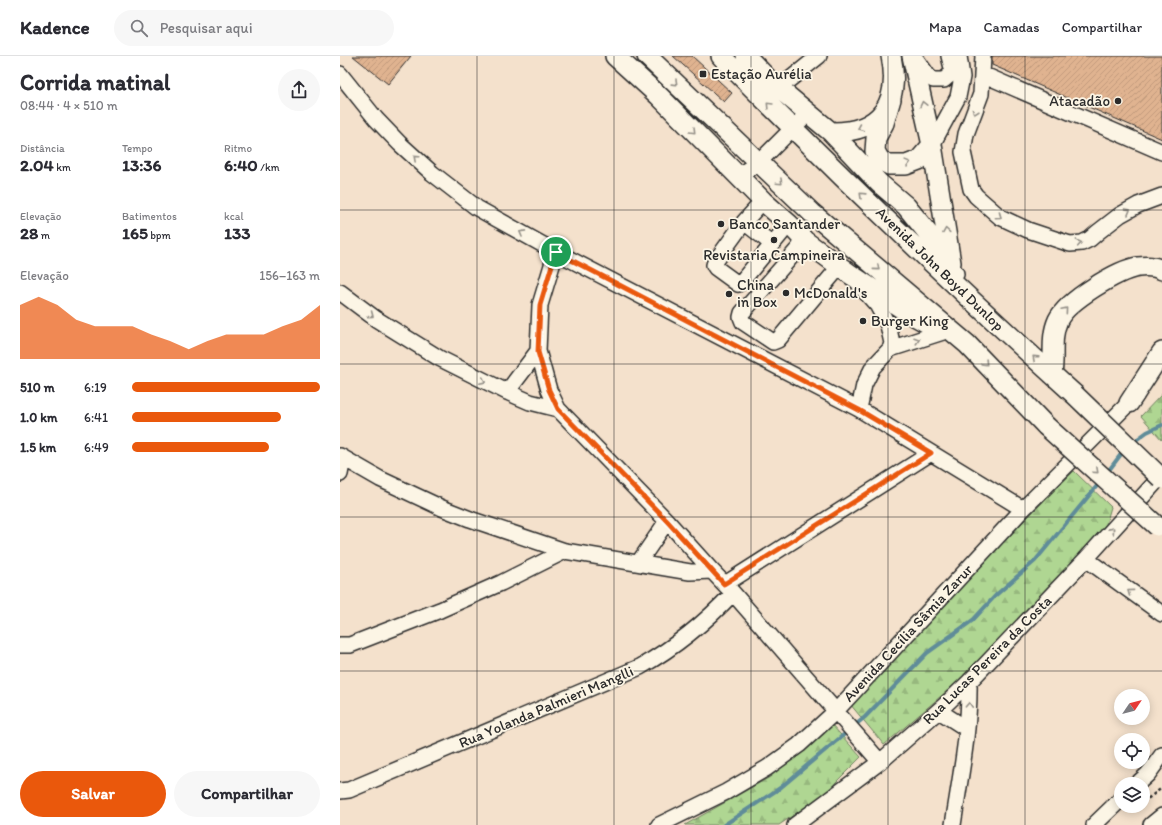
<!DOCTYPE html>
<html lang="pt">
<meta charset="utf-8">
<style>
:root{--surface:#fff;--page:#f7f7f7;--text:#2b2b33;--muted:#7c7c81;--line:#e1e1e2;--accent:#ea580c}
body{margin:0;font-family:Itim,sans-serif;background:var(--page);color:var(--text);height:100vh;display:flex;flex-direction:column;font-size:15px;white-space:nowrap}
*{box-sizing:border-box;margin:0}
p{font-size:13px;color:var(--muted)}
.icon{flex:none;width:22px;height:22px;fill:none;stroke:currentColor;stroke-width:2;stroke-linecap:round;stroke-linejoin:round}
.map{position:relative;flex:1;overflow:hidden}
.panel{display:flex;flex-direction:column;background:var(--surface);width:340px}
.panel>*{flex:none}
.needle{width:26px;rotate:55deg}
.tools{position:absolute;left:774px;top:633px;display:grid;gap:8px}
.tools a{display:grid;place-items:center;width:36px;height:36px;border-radius:50%;background:var(--surface);box-shadow:0 2px 10px #0003;font-size:20px}
.pin{position:absolute;display:grid;place-items:center;width:34px;height:34px;color:#fff;margin:-17px;border:2px solid #fff;border-radius:50%;box-shadow:0 1px 4px #0007}
.round{display:grid;place-items:center;flex:none;width:42px;height:42px;border-radius:21px;background:var(--page)}
.overview{display:flex;align-items:center;justify-content:space-between;height:68px;padding:0 20px}
h1{font-size:22px;font-weight:800;line-height:30px}
.metrics{display:grid;grid-template-columns:repeat(3,1fr);gap:6px;height:68px;padding:4px 20px}
.metrics div{display:grid;align-content:center}
.metrics b{font-size:17px;font-weight:800}
.metrics small{font-size:11px;font-weight:400}
.metrics p{font-size:11px}
.chart{height:112px;padding:8px 20px}
.chart p{display:flex;justify-content:space-between}
.chart svg{width:100%;height:72px;margin-top:4px;fill:var(--accent);opacity:.7}
.cta{display:flex;gap:8px;margin-top:auto;padding:8px 20px}
.cta a{flex:1;height:46px;border-radius:24px;background:var(--accent);color:#fff;font-size:16px;font-weight:800;line-height:46px;text-align:center}
.cta a+a{background:var(--page);color:var(--text)}
ul{padding:0 20px;list-style:none;font-size:13px}
li{display:grid;grid-template-columns:64px 48px 1fr;align-items:center;height:30px}
li i{height:10px;border-radius:5px;background:var(--accent)}
header{display:flex;align-items:center;gap:24px;box-sizing:border-box;height:56px;padding:0 20px;background:var(--surface);border-bottom:1px solid var(--line)}
header strong{font-size:19px}
nav{display:flex;gap:22px;margin-inline-start:auto;font-size:14px}
.search{width:280px;height:36px;background:var(--page);display:flex;align-items:center;gap:10px;box-sizing:border-box;padding:0 14px;border-radius:22px;color:var(--muted);font-size:15px}
main{display:flex;flex:1;min-height:0}
.map>svg:first-child{display:block}
.forest{fill:url(#forest-firs);stroke:#6d805e}
.lines{fill:none;stroke-linecap:round;stroke-linejoin:round}
.stream{stroke:#5f8c99;stroke-width:4}
.building{fill:url(#building-hatch);stroke:#2b2b2b}
.minor-casing{stroke:#2b2b2b;stroke-width:18}
.major-casing{stroke:#2b2b2b;stroke-width:22}
.path{stroke:#2b2b2b;stroke-width:2.5;stroke-dasharray:3 3;stroke-linecap:butt}
.minor{stroke:#fcf5e5;stroke-width:15}
.major{stroke:#fcf5e5;stroke-width:19}
.major-bridge-casing{stroke:#2b2b2b;stroke-width:22;stroke-linecap:butt}
.major-bridge{stroke:#fcf5e5;stroke-width:19}
.oneway{stroke:#949088}
.route-casing{stroke:#fff;stroke-width:8}
.route{stroke:#ea580c;stroke-width:5}
.grid{fill:none;stroke:#2b2b2b;stroke-width:1;stroke-opacity:0.55}
.poi-dot{fill:#2b2b2b;stroke:#fcf5e5;stroke-width:1.5}
.labels{text-anchor:middle;stroke-width:3.5;stroke-linejoin:round;paint-order:stroke}
.poi-label{font-size:15px;fill:#2b2b2b;stroke:#fcf5e5;text-anchor:start}
.street-label{font-size:15px;fill:#2b2b2b;stroke:#fcf5e5}
</style>
<header>
<strong>Kadence</strong>
<div class="search"><svg class="icon" aria-label="search" viewBox="0 0 24 24"><circle cx="10" cy="10" r="6"/><path d="M15 15l6 6"/></svg>Pesquisar aqui</div>
<nav><a>Mapa</a><a>Camadas</a><a>Compartilhar</a></nav>
</header>
<main>
<section class="panel">
<div class="overview"><div><h1>Corrida matinal</h1><p>08:44 · 4 × 510 m</p></div><a class="round"><svg class="icon" aria-label="share" viewBox="0 0 24 24"><path d="M12 15V3M7 8l5-5 5 5M5 13v7h14v-7"/></svg></a></div>
<div class="metrics">
<div><p>Distância</p><b>2.04<small> km</small></b></div>
<div><p>Tempo</p><b>13:36</b></div>
<div><p>Ritmo</p><b>6:40<small> /km</small></b></div>
</div>
<div class="metrics">
<div><p>Elevação</p><b>28<small> m</small></b></div>
<div><p>Batimentos</p><b>165<small> bpm</small></b></div>
<div><p>kcal</p><b>133</b></div>
</div>
<div class="chart"><p><span>Elevação</span>156–163 m</p>
<svg viewBox="0 0 160 44" preserveAspectRatio="none"><path d="M0 44V11L10 6L20 11L30 20L40 24L50 24L60 24L70 29L80 33L90 38L100 33L110 29L120 29L130 29L140 24L150 20L160 11V44z"/></svg>
</div>
<ul>
<li><b>510 m</b>6:19<i style="width:100%"></i></li>
<li><b>1.0 km</b>6:41<i style="width:79%"></i></li>
<li><b>1.5 km</b>6:49<i style="width:73%"></i></li>
</ul>
<div class="cta"><a>Salvar</a><a>Compartilhar</a></div>
</section>
<div class="map">
<svg width="822" height="769" viewBox="0 0 822 769">
<defs>
<pattern id="forest-firs" width="22" height="20" patternUnits="userSpaceOnUse"><rect width="22" height="20" fill="#afd692"/><path d="M5 1l3.5 6h-7zM16 11l3.5 6h-7z" fill="#97b87e"/></pattern>
<pattern id="building-hatch" width="6" height="6" patternUnits="userSpaceOnUse"><rect width="6" height="6" fill="#e0b390"/><path d="M-1 1l2-2M0 6l6-6M5 7l2-2" fill="none" stroke="#c09a7c"/></pattern>
</defs>
<rect width="100%" height="100%" fill="#f4e1cc"/>
<filter id="ink" filterUnits="userSpaceOnUse"><feTurbulence type="fractalNoise" baseFrequency=".025" numOctaves="2"/><feDisplacementMap in="SourceGraphic" scale="8" xChannelSelector="R" yChannelSelector="G"/><feConvolveMatrix kernelMatrix="1 2 1 2 8 2 1 2 1" color-interpolation-filters="sRGB"/></filter>
<g filter="url(#ink)">
<path class="forest" d="M822 338V384L801 360Z
M734 415 771 451 766 468 735 504 615 628 544 689 510 648 681 468Z
M491 668 521 701 482 740 439 769H345L430 721Z"/>
<g class="lines">
<path class="stream" d="M792 387 807 376 822 369
M766 418 785 393
M384 769 440 732 525 661 587 597 633 564 656 539 695 505 761 425"/>
</g>
<path class="building" d="M13 0H71L48 28Z
M333 0H352L392 37 384 46Z
M652 0H822V83L652 9Z"/>
<g class="lines">
<defs>
<path id="minor" d="M574 0 588 20 593 24H604L613 16 609 0
M643 0 641 38 626 78 623 96 631 133 636 140 660 161 688 174 730 188 742 187 750 183 758 176 780 159 798 149 822 140
M0 18 36 63 60 88 92 117 137 152 216 196 519 353 683 453
M642 18 822 96
M439 32 479 0
M592 89 618 41 622 21 619 0
M398 120 419 106 468 57
M404 166 423 145
M465 185 402 257 401 261 403 266 433 286 438 284 500 210
M431 187 404 166 375 206 374 209 376 212 398 228 402 225 449 168
M216 196 200 249 198 295 209 334 218 353 327 465 372 515 393 537 540 706
M0 236 36 263 99 302 167 336 190 346 218 353
M550 293 603 276
M167 336 198 295
M519 353 524 329 533 311 550 293 552 287 548 269 537 249 520 230
M0 400 40 423 102 452 130 463 225 495 350 516 372 515
M0 418 3 402
M746 503 822 558
M299 506 327 465
M385 528 591 397
M0 589H10L100 554 161 527 225 495
M599 655 627 673
M797 728 808 718 822 699
M0 735 9 734 300 611C335 591 366 566 393 537
M319 769 386 736 427 712 459 689 496 655 683 453 796 340
M455 769 540 706 605 649 629 626 746 503 822 419
M613 769C620 722 630 674 629 626
M754 769 781 743
M811 769 822 760"/>
<path id="major" d="M275 0 319 40 423 145 449 168 465 185 510 218 567 256 594 271
M307 0 472 157 627 288 706 370
M381 0C495 116 613 229 734 338
M406 0 431 26 491 76 539 127 566 150 587 176 614 218
M572 0 592 89 611 207
M551 43 544 67 536 82 535 95 540 104 549 109H566L579 104 592 89
M491 76C540 77 561 47 551 0
M712 318C715 300 710 281 718 264 727 245 778 214 798 211 806 210 815 210 822 214
M789 347 822 296"/>
</defs>
<use href="#minor" class="minor-casing"/>
<use href="#major" class="major-casing"/>
<path class="path" d="M803 746 822 732"/>
<use href="#minor" class="minor"/>
<use href="#major" class="major"/>
<defs>
<path id="major-bridge" d="M734 338 822 423
M706 370 817 470"/>
</defs>
<use href="#major-bridge" class="major-bridge-casing"/>
<use href="#major-bridge" class="major-bridge"/>
</g>
<defs><path id="oneway-chevron" d="M-2-3.5L2.5 0L-2 3.5" fill="none" stroke-width="1.6" stroke-linecap="round" stroke-linejoin="round"/></defs>
<g class="oneway">
<use href="#oneway-chevron" transform="translate(335 27) rotate(44)"/>
<use href="#oneway-chevron" transform="translate(583 48) rotate(-103)"/>
<use href="#oneway-chevron" transform="translate(429 49) rotate(-134)"/>
<use href="#oneway-chevron" transform="translate(635 56) rotate(109)"/>
<use href="#oneway-chevron" transform="translate(520 72) rotate(157)"/>
<use href="#oneway-chevron" transform="translate(353 75) rotate(45)"/>
<use href="#oneway-chevron" transform="translate(76 102) rotate(-138)"/>
<use href="#oneway-chevron" transform="translate(568 107) rotate(-15)"/>
<use href="#oneway-chevron" transform="translate(440 126) rotate(43)"/>
<use href="#oneway-chevron" transform="translate(522 139) rotate(-136)"/>
<use href="#oneway-chevron" transform="translate(788 155) rotate(-29)"/>
<use href="#oneway-chevron" transform="translate(659 160) rotate(35)"/>
<use href="#oneway-chevron" transform="translate(606 175) rotate(-99)"/>
<use href="#oneway-chevron" transform="translate(182 177) rotate(-151)"/>
<use href="#oneway-chevron" transform="translate(739 187) rotate(-11)"/>
<use href="#oneway-chevron" transform="translate(537 212) rotate(40)"/>
<use href="#oneway-chevron" transform="translate(725 254) rotate(-49)"/>
<use href="#oneway-chevron" transform="translate(31 259) rotate(37)"/>
<use href="#oneway-chevron" transform="translate(577 284) rotate(-18)"/>
<use href="#oneway-chevron" transform="translate(695 302) rotate(-138)"/>
<use href="#oneway-chevron" transform="translate(645 307) rotate(46)"/>
<use href="#oneway-chevron" transform="translate(143 325) rotate(26)"/>
<use href="#oneway-chevron" transform="translate(756 415) rotate(42)"/>
<use href="#oneway-chevron" transform="translate(772 474) rotate(-48)"/>
<use href="#oneway-chevron" transform="translate(790 536) rotate(-144)"/>
<use href="#oneway-chevron" transform="translate(629 649) rotate(-87)"/>
</g>
</g>
<g class="lines" filter="url(#ink)">
<defs>
<path id="route" d="M216 196 519 354 591 397 384 528 327 465 218 353 209 334 198 296 200 249Z"/>
</defs>
<use href="#route" class="route-casing"/>
<use href="#route" class="route"/>
</g>
<path class="grid" d="M137 0V769M274 0V769M411 0V769M548 0V769M685 0V769M0 154H822M0 308H822M0 461H822M0 615H822"/>
<g class="poi-dot">
<rect x="359" y="14" width="8" height="8" rx="2"/>
<circle cx="778" cy="45" r="4"/>
<circle cx="381" cy="168" r="4"/>
<circle cx="434" cy="184" r="4"/>
<circle cx="446" cy="237" r="4"/>
<circle cx="389" cy="238" r="4"/>
<circle cx="523" cy="265" r="4"/>
</g>
<g class="labels">
<g class="poi-label">
<text x="371" y="23">Estação Aurélia</text>
<text x="770" y="50" text-anchor="end">Atacadão</text>
<text x="389" y="173">Banco Santander</text>
<text x="434" y="204" text-anchor="middle">Revistaria Campineira</text>
<text x="397" y="234">China<tspan x="397" dy="17">in Box</tspan></text>
<text x="454" y="242">McDonald's</text>
<text x="531" y="270">Burger King</text>
</g>
<g class="street-label">
<text transform="translate(600 213) rotate(44)" y="5">Avenida John Boyd Dunlop</text>
<text transform="translate(568 577) rotate(-47)" y="5">Avenida Cecília Sâmia Zarur</text>
<text transform="translate(647 604) rotate(-45)" y="5">Rua Lucas Pereira da Costa</text>
<text transform="translate(206 651) rotate(-23)" y="5">Rua Yolanda Palmieri Manglli</text>
</g>
</g>
</svg>
<div class="tools">
<a><svg class="needle" viewBox="-14 -14 28 28"><path d="M0-13l5 13h-10z" fill="#e53935"/><path d="M0 13l5-13h-10z" fill="#7c7c81"/></svg></a>
<a><svg class="icon" aria-label="locate" viewBox="0 0 24 24"><circle cx="12" cy="12" r="6"/><path d="M12 2v4M12 18v4M2 12h4M18 12h4"/></svg></a>
<a><svg class="icon" aria-label="layers" viewBox="0 0 24 24"><path d="M12 4l9 5-9 5-9-5zM3 14l9 5 9-5"/></svg></a>
</div>
<div class="pin" style="left:216px;top:196px;background:#1e9e55"><svg class="icon" aria-label="arrive" viewBox="0 0 24 24"><path d="M6 21V4h12l-3 4 3 4H6"/></svg></div>
</div>
</main>
